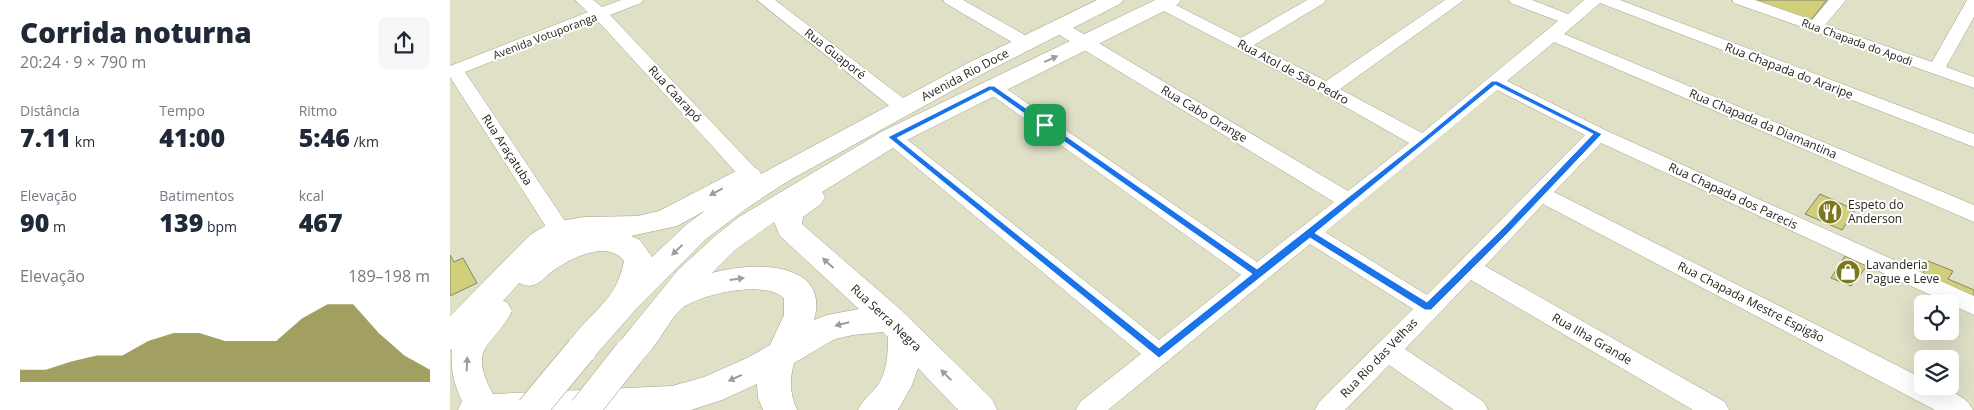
<!DOCTYPE html>
<html lang="pt">
<meta charset="utf-8">
<style>
:root{--surface:#fff;--page:#f6f6f7;--text:#1f2937;--muted:#747a83;--accent:#7c781e}
body{margin:0;font-family:"Open Sans",sans-serif;background:var(--page);color:var(--text);height:100vh;display:flex;flex-direction:column;font-size:19px;white-space:nowrap}
*{box-sizing:border-box;margin:0}
p{font-size:16px;color:var(--muted)}
.icon{flex:none;width:28px;height:28px;fill:none;stroke:currentColor;stroke-width:2;stroke-linecap:round;stroke-linejoin:round}
.map{position:relative;flex:1;overflow:hidden}
.sheet{display:flex;flex-direction:column;background:var(--surface);width:450px}
.sheet>*{flex:none}
.fabs{position:absolute;left:1464px;top:295px;display:grid;gap:10px}
.fabs a{display:grid;place-items:center;width:45px;height:45px;border-radius:8px;background:var(--surface);box-shadow:0 5px 20px #0002;font-size:25px}
.pin{position:absolute;display:grid;place-items:center;width:42px;height:42px;color:#fff;margin:-21px;border-radius:10px;box-shadow:0 2px 8px #0006}
.round{display:grid;place-items:center;flex:none;width:52px;height:52px;border-radius:8px;background:var(--page)}
.head{display:flex;align-items:center;justify-content:space-between;height:85px;padding:0 20px}
h1{font-size:28px;font-weight:800;line-height:38px}
.metrics{display:grid;grid-template-columns:repeat(3,1fr);gap:8px;height:85px;padding:5px 20px}
.metrics div{display:grid;align-content:center}
.metrics b{font-size:25px;font-weight:800}
.metrics small{font-size:14px;font-weight:400}
.metrics p{font-size:14px}
.chart{height:140px;padding:10px 20px}
.chart p{display:flex;justify-content:space-between}
.chart svg{width:100%;height:90px;margin-top:5px;fill:var(--accent);opacity:.7}
main{display:flex;flex:1;min-height:0}
.map>svg:first-child{display:block}
.building{fill:#d1cf7a;stroke:#83836c}
.lines{fill:none;stroke-linecap:round;stroke-linejoin:round}
.minor-casing{stroke:#a2a28a;stroke-width:1}
.major-casing{stroke:#a2a28a;stroke-width:1}
.minor{fill:#fff;fill-rule:evenodd}
.major{fill:#fff;fill-rule:evenodd}
.major-bridge-casing{stroke:#a2a28a;stroke-width:31;stroke-linecap:butt}
.major-bridge{stroke:#fff;stroke-width:30}
.oneway{fill:#9d9d99}
.route{fill:#1a73e8;stroke:#fff;fill-rule:evenodd}
.labels{text-anchor:middle;stroke-width:4;stroke-linejoin:round;paint-order:stroke}
.far-street-label{font-size:11px;fill:#26261d;stroke:#fff}
.street-label{font-size:12px;fill:#26261d;stroke:#fff}
.poi-label{font-size:12px;fill:#26261d;stroke:#fff;text-anchor:start}
</style>
<main>
<section class="sheet">
<div class="head"><div><h1>Corrida noturna</h1><p>20:24 · 9 × 790 m</p></div><a class="round"><svg class="icon" aria-label="share" viewBox="0 0 24 24"><path d="M12 15V3M7 8l5-5 5 5M5 13v7h14v-7"/></svg></a></div>
<div class="metrics">
<div><p>Distância</p><b>7.11<small> km</small></b></div>
<div><p>Tempo</p><b>41:00</b></div>
<div><p>Ritmo</p><b>5:46<small> /km</small></b></div>
</div>
<div class="metrics">
<div><p>Elevação</p><b>90<small> m</small></b></div>
<div><p>Batimentos</p><b>139<small> bpm</small></b></div>
<div><p>kcal</p><b>467</b></div>
</div>
<div class="chart"><p><span>Elevação</span>189–198 m</p>
<svg viewBox="0 0 160 44" preserveAspectRatio="none"><path d="M0 44V38L10 38L20 34L30 31L40 31L50 24L60 20L70 20L80 24L90 24L100 24L110 13L120 6L130 6L140 20L150 31L160 38V44z"/></svg>
</div>
</section>
<div class="map">
<svg width="1524" height="410" viewBox="0 0 1524 410">
<rect width="100%" height="100%" fill="#e0e0c7"/>
<path class="building" d="M1299 0H1377L1360 21Z
M1370 194 1405 210 1392 230 1355 214Z
M0 255 4 262 13 258 27 283 0 296Z
M1395 256 1417 266 1401 286 1381 278Z
M1478 261 1503 271 1498 279 1524 290V298L1473 274Z"/>
<g class="lines">
<defs>
<path id="minor" d="M125 0H143L152 7 171 0H193L191 3 160 15 307 170 310 175 307 180 300 182 293 180 147 20 15 72 121 230 118 236 110 238 102 236 0 77V66L138 12Z
M307 0H325L461 104 463 108 461 112 454 114 447 112Z
M493 0H513L582 39 585 43 582 47H570L495 3Z
M709 0 718 1 791 38 857 0H876L874 3 804 45 876 81 995 0H1014L890 89 972 133 1108 21 1061 3 1059 0H1082L1118 14 1134 0H1170L1524 134V147L1150 3 1114 34 1524 205V222L1104 42 1057 81 1155 130 1524 296V315L1151 143 1104 192 1472 378V386C1490 386 1515 393 1523 410H1485L1093 204 1035 266 1275 402 1279 410H1243L1021 280 955 349 1034 402 1038 410H1004L939 365 895 410H865L869 402 963 309 860 244 658 410H626L630 402 691 354 435 141 432 137 435 133 442 131 449 133 709 340 791 275 536 91 533 87 536 83 542 82 548 83 807 262 884 202 603 31 601 27 603 23H615L898 191 959 143 871 93 706 7 704 4ZM1047 90 1135 135 977 295 875 232Z
M1282 0H1305L1362 20 1379 0H1396L1375 25 1482 62 1516 2 1517 0H1524V17L1496 67 1524 77V88L1284 3Z"/>
<path id="major" d="M647 0H673L670 4 536 72 338 181 297 208 256 239 186 309 142 359 131 363 120 359 115 350C133 314 166 306 174 261 157 238 117 260 100 273 96 276 92 281 88 283 81 287 76 286 69 283L53 301 57 302 62 311C42 349 17 345 43 394L222 386 254 377 297 358 320 345 334 315V298C314 280 257 293 235 306 218 316 200 367 178 366 175 366 171 364 168 362L163 353 168 344 228 270 265 236 289 217 433 131 705 0H731L728 4 451 143 372 192 375 197 371 204 353 217 352 224 451 310 542 399 547 410H508L468 368 462 385 448 410H408C413 399 421 394 428 385 437 372 438 353 438 337L433 332 403 335 385 339 344 363C339 381 340 393 347 410H313L308 398 307 384 272 400 241 410H8L12 401C4 385 0 368 2 349L0 350V316L80 235 100 223 134 217 188 216 209 211 290 169 299 166 308 169 311 174 520 62ZM256 210 236 225 202 257 190 240 181 236 227 226ZM324 222 330 236 409 309 377 315 364 320C381 259 299 262 262 273L285 250Z"/>
</defs>
<use href="#minor" class="minor-casing"/>
<use href="#major" class="major-casing"/>
<use href="#minor" class="minor"/>
<use href="#major" class="major"/>
<defs>
<path id="major-bridge" d="M81 410 131 350
M134 410 179 353"/>
</defs>
<use href="#major-bridge" class="major-bridge-casing"/>
<use href="#major-bridge" class="major-bridge"/>
</g>
<defs><path id="oneway-solid" d="M-6-.8H1V-3.2L6.5 0L1 3.2V.8H-6Z" transform="scale(1.25)"/></defs>
<g class="oneway">
<use href="#oneway-solid" transform="translate(601 59) rotate(-25)"/>
<use href="#oneway-solid" transform="translate(266 192) rotate(152)"/>
<use href="#oneway-solid" transform="translate(227 250) rotate(136)"/>
<use href="#oneway-solid" transform="translate(378 263) rotate(-138)"/>
<use href="#oneway-solid" transform="translate(287 279) rotate(-8)"/>
<use href="#oneway-solid" transform="translate(392 324) rotate(166)"/>
<use href="#oneway-solid" transform="translate(17 364) rotate(-87)"/>
<use href="#oneway-solid" transform="translate(496 375) rotate(-135)"/>
<use href="#oneway-solid" transform="translate(285 378) rotate(156)"/>
</g>
<path class="route" d="M1042 81H1047L1152 134 1058 233 981 310H975L860 238 709 358 438 137 539 86H544L807 269 971 140ZM1045 85 1143 134 1052 229 977 302 865 233ZM541 90 802 274 709 348 447 138Z"/>
<defs>
<symbol id="restaurant-disc" viewBox="-11 -11 22 22"><circle r="9.5" fill="#7c781e" stroke="#fff"/><path d="M-5-6h1v4h1v-4h1v4h1v-4h1v5L-1.5 .5V6h-2V.5L-5-1ZM5-6V6H3V1.5H1.5Q1.5-4 5-6Z" fill="#fff"/></symbol>
<symbol id="shop-disc" viewBox="-11 -11 22 22"><circle r="9.5" fill="#7c781e" stroke="#fff"/><path d="M-5-2.5h2.3a2.7 3.5 0 0 1 5.4 0H5L5.5 6h-11ZM-1.5-2.5h3a1.5 2.3 0 0 0-3 0Z" fill="#fff"/></symbol>
</defs>
<g fill-rule="evenodd">
<use href="#restaurant-disc" x="1366" y="198" width="28" height="28"/>
<use href="#shop-disc" x="1384" y="258" width="28" height="28"/>
</g>
<g class="labels">
<g class="far-street-label">
<text transform="translate(95 36) rotate(-21)" y="4">Avenida Votuporanga</text>
<text transform="translate(1407 42) rotate(20)" y="4">Rua Chapada do Apodi</text>
</g>
<g class="street-label">
<text transform="translate(385 54) rotate(38)" y="4">Rua Guaporé</text>
<text transform="translate(1339 71) rotate(21)" y="4">Rua Chapada do Araripe</text>
<text transform="translate(843 72) rotate(28)" y="4">Rua Atol de São Pedro</text>
<text transform="translate(515 75) rotate(-28)" y="4">Avenida Rio Doce</text>
<text transform="translate(225 94) rotate(47)" y="4">Rua Caarapó</text>
<text transform="translate(754 114) rotate(31)" y="4">Rua Cabo Orange</text>
<text transform="translate(1313 124) rotate(23)" y="4">Rua Chapada da Diamantina</text>
<text transform="translate(57 150) rotate(57)" y="4">Rua Araçatuba</text>
<text transform="translate(1283 196) rotate(25)" y="4">Rua Chapada dos Parecis</text>
<text transform="translate(1301 302) rotate(27)" y="4">Rua Chapada Mestre Espigão</text>
<text transform="translate(436 318) rotate(43)" y="4">Rua Serra Negra</text>
<text transform="translate(1142 339) rotate(30)" y="4">Rua Ilha Grande</text>
<text transform="translate(929 358) rotate(-46)" y="4">Rua Rio das Velhas</text>
</g>
<g class="poi-label">
<text x="1398" y="209">Espeto do<tspan x="1398" dy="14">Anderson</tspan></text>
<text x="1416" y="269">Lavanderia<tspan x="1416" dy="14">Pague e Leve</tspan></text>
</g>
</g>
</svg>
<div class="fabs">
<a><svg class="icon" aria-label="locate" viewBox="0 0 24 24"><circle cx="12" cy="12" r="6"/><path d="M12 2v4M12 18v4M2 12h4M18 12h4"/></svg></a>
<a><svg class="icon" aria-label="layers" viewBox="0 0 24 24"><path d="M12 4l9 5-9 5-9-5zM3 14l9 5 9-5"/></svg></a>
</div>
<div class="pin" style="left:595px;top:125px;background:#1e9e55"><svg class="icon" aria-label="arrive" viewBox="0 0 24 24"><path d="M6 21V4h12l-3 4 3 4H6"/></svg></div>
</div>
</main>
